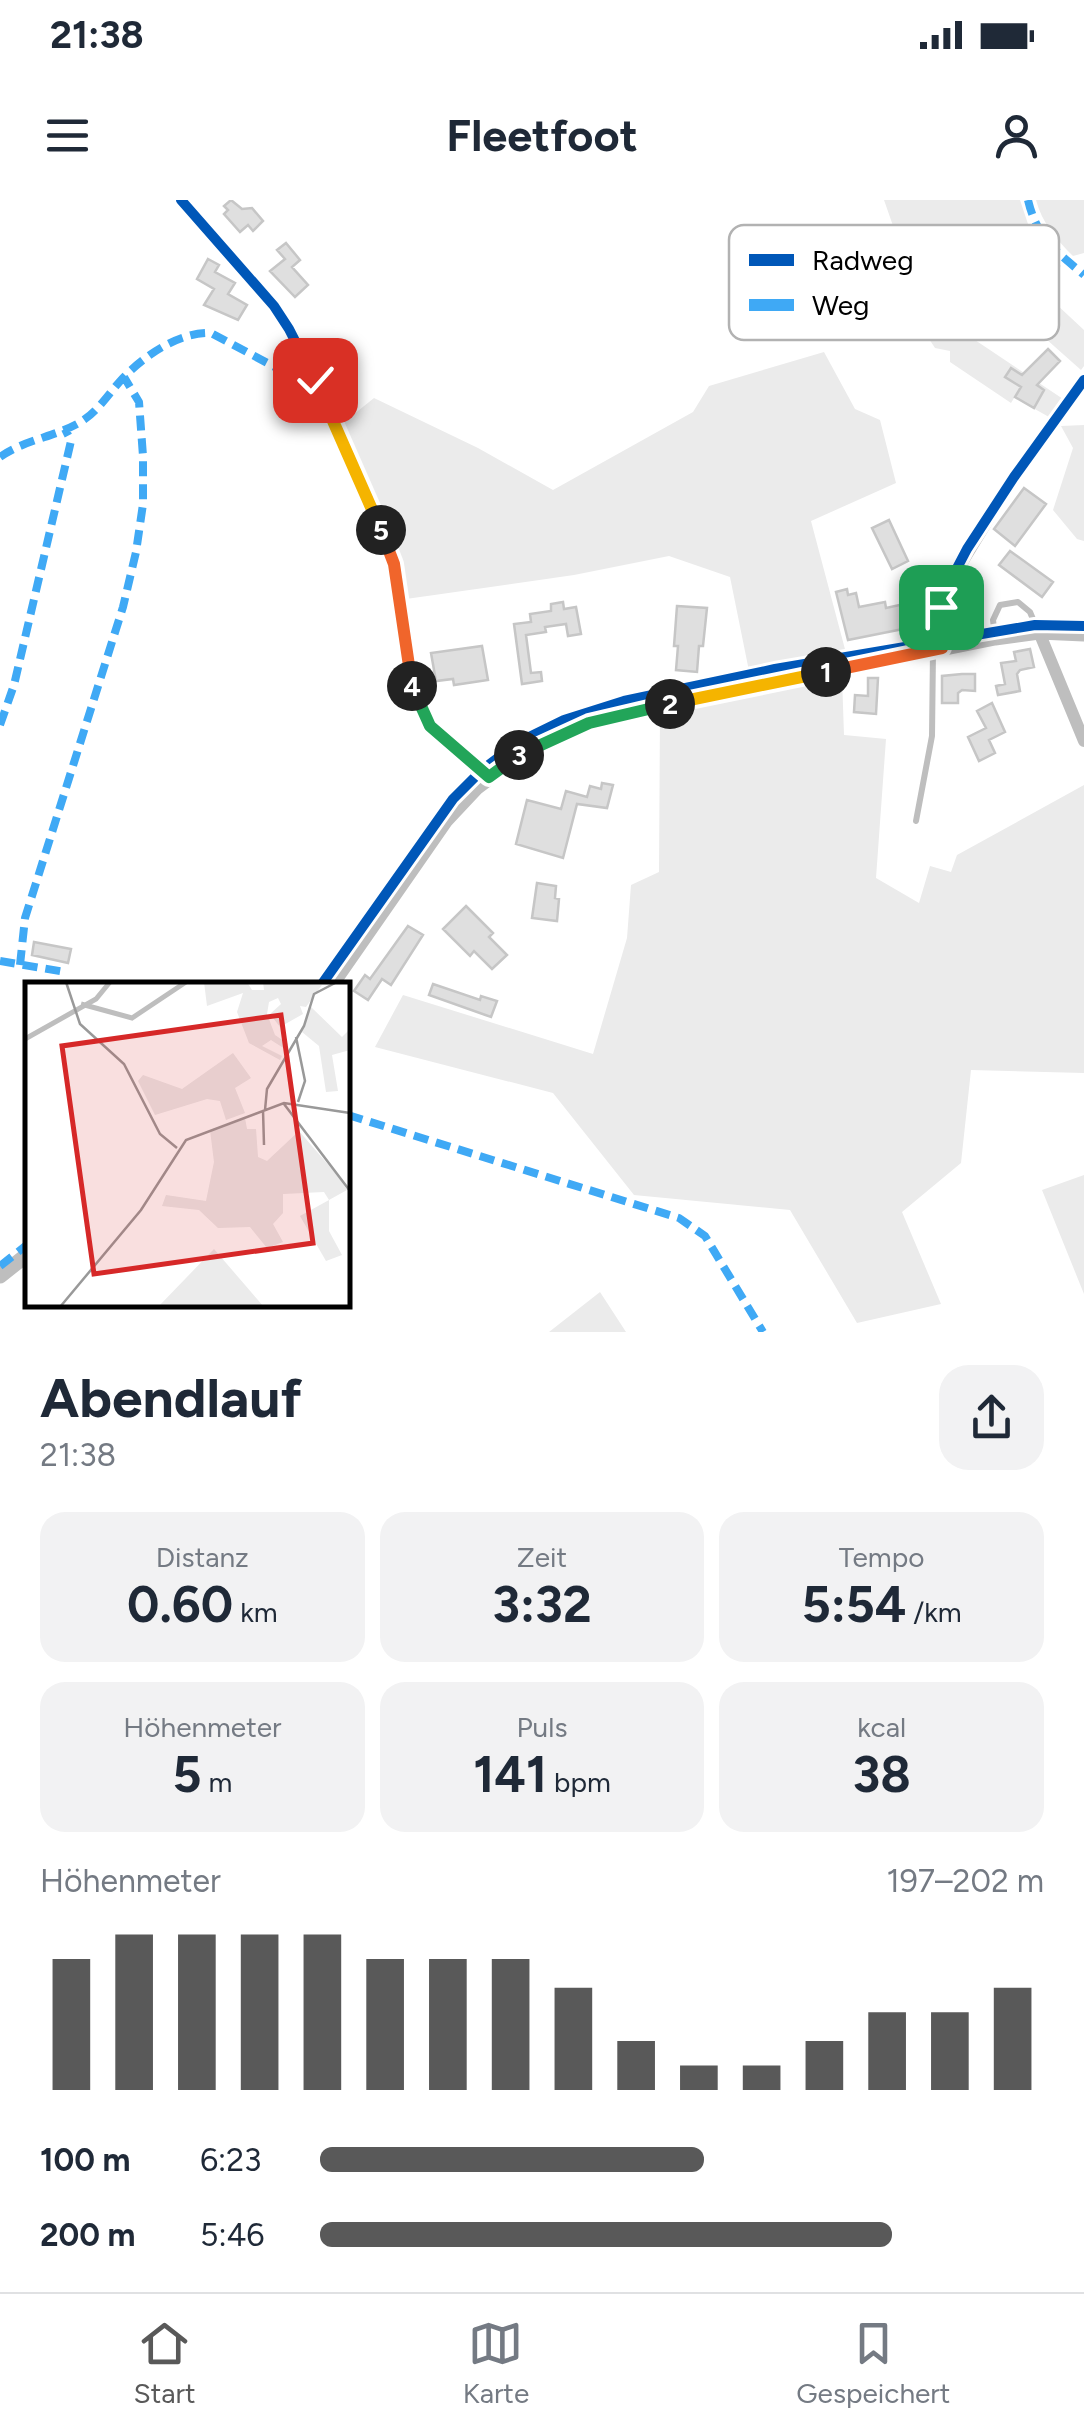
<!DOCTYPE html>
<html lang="de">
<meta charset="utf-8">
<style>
:root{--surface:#fff;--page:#f2f2f3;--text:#1f2937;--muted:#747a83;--line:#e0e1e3;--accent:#595959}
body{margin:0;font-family:Figtree,sans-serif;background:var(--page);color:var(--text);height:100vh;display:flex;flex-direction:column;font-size:38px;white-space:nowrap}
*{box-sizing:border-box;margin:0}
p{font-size:32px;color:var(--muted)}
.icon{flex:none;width:55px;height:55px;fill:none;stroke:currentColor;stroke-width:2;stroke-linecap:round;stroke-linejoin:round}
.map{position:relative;height:1132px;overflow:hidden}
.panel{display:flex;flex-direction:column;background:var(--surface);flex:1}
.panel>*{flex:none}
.pin{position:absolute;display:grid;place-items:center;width:85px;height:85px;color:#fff;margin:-42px;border-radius:20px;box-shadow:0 5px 15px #0006}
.km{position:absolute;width:50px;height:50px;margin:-25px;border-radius:50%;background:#222;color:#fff;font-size:28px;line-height:50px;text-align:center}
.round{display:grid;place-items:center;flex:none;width:105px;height:105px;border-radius:30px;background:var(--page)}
.head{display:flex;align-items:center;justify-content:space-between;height:170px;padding:0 40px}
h1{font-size:55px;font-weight:700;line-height:75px}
.metrics{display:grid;grid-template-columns:repeat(3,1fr);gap:15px;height:170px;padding:10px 40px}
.metrics div{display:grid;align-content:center;border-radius:25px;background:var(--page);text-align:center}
.metrics b{font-size:50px;font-weight:700}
.metrics small{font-size:28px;font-weight:400}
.metrics p{font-size:28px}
.chart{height:280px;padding:20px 40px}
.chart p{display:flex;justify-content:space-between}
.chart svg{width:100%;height:180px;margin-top:10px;stroke:var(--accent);stroke-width:6}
ul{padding:0 40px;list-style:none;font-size:32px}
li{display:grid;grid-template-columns:160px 120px 1fr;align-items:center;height:75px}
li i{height:25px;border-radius:12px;background:var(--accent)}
.status{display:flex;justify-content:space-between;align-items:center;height:70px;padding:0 50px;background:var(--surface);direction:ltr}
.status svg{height:28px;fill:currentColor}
header{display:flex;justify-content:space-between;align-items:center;height:130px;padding:0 40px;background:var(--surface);font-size:45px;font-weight:700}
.tab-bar{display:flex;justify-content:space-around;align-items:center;height:140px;border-top:2px solid var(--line);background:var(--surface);font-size:28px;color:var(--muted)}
.tab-bar a{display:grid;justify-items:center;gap:5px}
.tab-bar .active{color:var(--accent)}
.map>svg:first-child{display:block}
.green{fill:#ebebeb}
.building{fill:#dfdfdf;stroke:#c6c6c6;stroke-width:2.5}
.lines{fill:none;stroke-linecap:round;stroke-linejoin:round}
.service{stroke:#bebebe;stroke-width:6}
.minor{stroke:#bebebe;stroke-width:12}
.tertiary{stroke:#bebebe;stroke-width:15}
.quiet{stroke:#3fa9f5;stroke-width:8;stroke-dasharray:15 8;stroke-linecap:butt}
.cycleway-casing{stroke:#fff;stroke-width:16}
.cycleway{stroke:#0057b8;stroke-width:10}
.split-1-casing{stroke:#fff;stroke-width:20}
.split-2-casing{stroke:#fff;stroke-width:20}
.split-3-casing{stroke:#fff;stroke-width:20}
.split-4-casing{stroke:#fff;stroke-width:20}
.split-5-casing{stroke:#fff;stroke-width:20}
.split-6-casing{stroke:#fff;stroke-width:20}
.split-1{stroke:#f0652b;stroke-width:12}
.split-2{stroke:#f5b400;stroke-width:12}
.split-3{stroke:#22a559;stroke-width:12}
.split-4{stroke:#22a559;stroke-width:12}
.split-5{stroke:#f0652b;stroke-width:12}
.split-6{stroke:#f5b400;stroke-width:12}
.inset-river{fill:none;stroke:#bebebe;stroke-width:5}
.inset-road{fill:none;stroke:#999;stroke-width:2.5}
.view{fill:#d62828;fill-opacity:0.15;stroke:#d62828;stroke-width:5}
.inset-edge{fill:none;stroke:#000;stroke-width:5}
.key{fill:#fff;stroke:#b2b2b2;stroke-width:2.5}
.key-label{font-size:28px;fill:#000}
</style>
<div class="status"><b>21:38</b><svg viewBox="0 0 49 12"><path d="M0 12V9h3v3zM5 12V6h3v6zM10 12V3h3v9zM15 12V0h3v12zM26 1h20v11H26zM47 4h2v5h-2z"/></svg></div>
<header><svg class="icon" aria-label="menu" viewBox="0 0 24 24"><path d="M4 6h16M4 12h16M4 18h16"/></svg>Fleetfoot<svg class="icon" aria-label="person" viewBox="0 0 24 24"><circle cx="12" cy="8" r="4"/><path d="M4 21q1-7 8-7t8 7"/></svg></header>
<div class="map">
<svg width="1084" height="1132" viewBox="0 0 1084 1132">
<rect width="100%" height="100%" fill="#fff"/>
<path class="green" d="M884 0H1020L1029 27 1061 66 1040 89 1084 130V166L1081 170 1019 115 969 136 1063 199 1049 217 1033 208 1043 189 1026 179 1011 203 950 162V151L935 148 912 113 898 40Z
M1036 0H1084V53L1073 56C1056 39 1042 23 1036 0Z
M824 152 855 209 880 220 896 283 811 321 846 453 749 471 730 377 669 356 574 375 406 399 401 357 343 223 374 198 478 248 553 290 693 212 709 186Z
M1084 225V341L1077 339 1053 310 1073 248 1061 226Z
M842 477 844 535 886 539 876 678 919 703 930 666 951 672 957 655 1084 585V873L971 870 961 963 902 1012 941 1104 857 1123 790 1010 634 995 553 893 375 847 403 795 593 854 627 738 631 685 659 672 660 513Z
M1084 975V1094L1042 990Z
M600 1092 626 1132H549Z"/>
<path class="building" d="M231 0 242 9 252 8 263 21 253 31 248 25 240 32 224 14 228 10 224 6Z
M286 43 300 60 292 67 308 85 295 97 270 71 285 59 277 50Z
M208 59 219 65 215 72 235 83 228 94 247 105 238 120 204 105 214 89 197 79Z
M1048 149 1060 161 1037 185 1044 190 1034 208 1015 197 1021 187 1005 177 1011 168 1022 175Z
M1024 288 1046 304 1015 346 994 329Z
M889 320 908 361 892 369 872 328Z
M1010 351 1053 382 1042 397 999 365Z
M847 389 848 395 856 393 859 407 885 402 886 408 918 401 923 425 848 440 836 392Z
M563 402 564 409 576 407 581 434 568 436 566 424 545 427 546 432 526 435 531 473 541 472 542 481 522 484 514 424 531 422 530 414 551 411V404Z
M677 406 707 408 703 446H699L697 472 676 470 678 446H674Z
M482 446 488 480 454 485 453 479 436 481 431 453Z
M1030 449 1034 467 1020 470 1017 474 1020 491 998 495 996 486 1005 484 1001 463 1016 461 1014 452Z
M962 474H975V491L962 490 958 493V503H942V476Z
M868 478H878L876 514 854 512 855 495 868 496Z
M992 503 1005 532 989 540 995 553 979 561 968 537 986 528 977 511Z
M602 583 613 585 607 608 577 604 563 658 516 644 527 600 561 609 566 591 587 597 590 586 601 589Z
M537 683 556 686 555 698 559 699 557 721 532 718Z
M466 706 493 733 489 737 507 755 492 769 474 751 470 756 443 729Z
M408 726 423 735 391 785 382 779 368 800 354 791 365 775 370 779Z
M34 742 71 749 68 763 32 755Z
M433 784 480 800 481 796 497 801 491 817 429 795Z"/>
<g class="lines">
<path class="service" d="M995 436 993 420 1000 405 1018 402 1030 412 1038 431
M916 621 932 536 933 451"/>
<path class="minor" d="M181 0 274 106 289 129 315 180 394 364 414 495 430 526 489 577
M1039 432 1084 541
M942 449 940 420 946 389 1014 277 1084 180"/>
<path class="tertiary" d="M332 784 446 620 476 588 524 552 589 523 626 512 995 438 1039 432 1084 434
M0 1076 28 1054"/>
<path class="quiet" d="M1028 0C1037 38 1056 51 1084 75
M0 257C24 240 54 237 79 223 98 212 108 194 123 178 145 155 179 132 211 133L305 183 315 180
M0 525 14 485 71 241 65 229
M0 761 65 772
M20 765 25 718 123 407 136 352 143 304V256L139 202 124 177
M348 915 679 1018 705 1036 763 1132
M0 1066 28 1044"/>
<defs>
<path id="cycleway" d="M181 0 274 106 289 129 315 180 394 364 414 495 430 526 482 570
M940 441V420L946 389 967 349 1014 277 1084 180
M322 784 453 599 482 570 519 542 564 520 624 501 775 469 1035 425 1084 426"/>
</defs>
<use href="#cycleway" class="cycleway-casing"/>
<use href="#cycleway" class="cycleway"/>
</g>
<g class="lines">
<defs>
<path id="split-1" d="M826 472 942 448 941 407"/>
<path id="split-2" d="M670 504 826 472"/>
<path id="split-3" d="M519 555 589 523 670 504"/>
<path id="split-4" d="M412 486 430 526 489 577 519 555"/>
<path id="split-5" d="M381 330 394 364 412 486"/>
<path id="split-6" d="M315 180 381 330"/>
</defs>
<use href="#split-1" class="split-1-casing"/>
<use href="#split-2" class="split-2-casing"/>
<use href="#split-3" class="split-3-casing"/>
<use href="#split-4" class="split-4-casing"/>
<use href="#split-5" class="split-5-casing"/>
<use href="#split-6" class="split-6-casing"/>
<use href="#split-1" class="split-1"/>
<use href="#split-2" class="split-2"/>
<use href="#split-3" class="split-3"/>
<use href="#split-4" class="split-4"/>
<use href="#split-5" class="split-5"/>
<use href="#split-6" class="split-6"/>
</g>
<g transform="translate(25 782)">
<rect width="325" height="325" fill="#fff"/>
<path d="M179 0H222L227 8H239L238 0 297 3 281 25 275 24 278 32 255 45 245 32 256 22 253 16 244 20 242 32 250 53 263 62 260 67 246 58 237 64 257 74 255 78 224 61 212 30 218 11 182 24ZM285 24 317 55 325 47V68L307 73 313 109 301 110 294 64 277 50ZM208 71 226 96 210 106 220 131 201 138 195 119 182 117 130 133 113 99 118 93 157 107ZM220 136 222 147H231L233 175 242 179 274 149 313 194 322 208 304 218V249L317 273 301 279 275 234 304 218 299 210 258 212V231L248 242 258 260 242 266 225 245 193 246 174 228 137 224 141 213 181 219 189 180 185 148ZM189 267 239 325H133Z" fill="#ebebeb"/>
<path class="inset-river" d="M56 22 107 36 161 0M0 57 71 17 85 0"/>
<path class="inset-road" d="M41 0 55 42 99 82 135 152 152 166M271 55 280 99 273 120M259 122 325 209M238 128 239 163M240 128 242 107 279 44 289 12 312 0M35 325 116 228 161 158 259 121 325 131"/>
<path class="view" d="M256 33 288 261 69 292 37 64Z"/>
<rect width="325" height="325" class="inset-edge"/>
</g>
<rect x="729" y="25" width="330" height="115" rx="15" class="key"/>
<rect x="749" y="54" width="45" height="12" fill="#0057b8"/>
<rect x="749" y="99" width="45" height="12" fill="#3fa9f5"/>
<g class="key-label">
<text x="812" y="70">Radweg</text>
<text x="812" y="115">Weg</text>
</g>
</svg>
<div class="pin" style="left:941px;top:407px;background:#1e9e55"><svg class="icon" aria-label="arrive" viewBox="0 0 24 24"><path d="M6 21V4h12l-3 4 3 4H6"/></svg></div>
<div class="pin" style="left:315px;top:180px;background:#d93025"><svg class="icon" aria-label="check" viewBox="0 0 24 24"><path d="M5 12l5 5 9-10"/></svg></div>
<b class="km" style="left:826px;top:472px">1</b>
<b class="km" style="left:670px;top:504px">2</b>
<b class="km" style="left:519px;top:555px">3</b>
<b class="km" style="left:412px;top:486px">4</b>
<b class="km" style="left:381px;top:330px">5</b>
</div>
<section class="panel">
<div class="head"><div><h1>Abendlauf</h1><p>21:38</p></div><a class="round"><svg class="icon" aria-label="share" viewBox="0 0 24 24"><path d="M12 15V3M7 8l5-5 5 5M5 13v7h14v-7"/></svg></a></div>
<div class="metrics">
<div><p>Distanz</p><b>0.60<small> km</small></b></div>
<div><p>Zeit</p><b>3:32</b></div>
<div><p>Tempo</p><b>5:54<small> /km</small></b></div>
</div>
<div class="metrics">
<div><p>Höhenmeter</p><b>5<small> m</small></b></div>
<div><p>Puls</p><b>141<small> bpm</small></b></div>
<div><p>kcal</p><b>38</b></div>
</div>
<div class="chart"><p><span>Höhenmeter</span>197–202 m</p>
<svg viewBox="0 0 160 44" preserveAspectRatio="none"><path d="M5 44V12M15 44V6M25 44V6M35 44V6M45 44V6M55 44V12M65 44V12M75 44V12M85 44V19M95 44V32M105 44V38M115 44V38M125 44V32M135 44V25M145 44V25M155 44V19"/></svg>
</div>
<ul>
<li><b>100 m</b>6:23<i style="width:53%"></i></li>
<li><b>200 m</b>5:46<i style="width:79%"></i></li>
</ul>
</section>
<nav class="tab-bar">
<a class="active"><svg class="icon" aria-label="home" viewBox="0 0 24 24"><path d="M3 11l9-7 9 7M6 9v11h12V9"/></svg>Start</a>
<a><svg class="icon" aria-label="map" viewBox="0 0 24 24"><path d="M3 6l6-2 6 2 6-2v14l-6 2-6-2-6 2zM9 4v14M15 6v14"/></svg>Karte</a>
<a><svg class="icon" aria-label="saved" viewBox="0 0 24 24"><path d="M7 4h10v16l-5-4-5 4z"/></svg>Gespeichert</a>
</nav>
